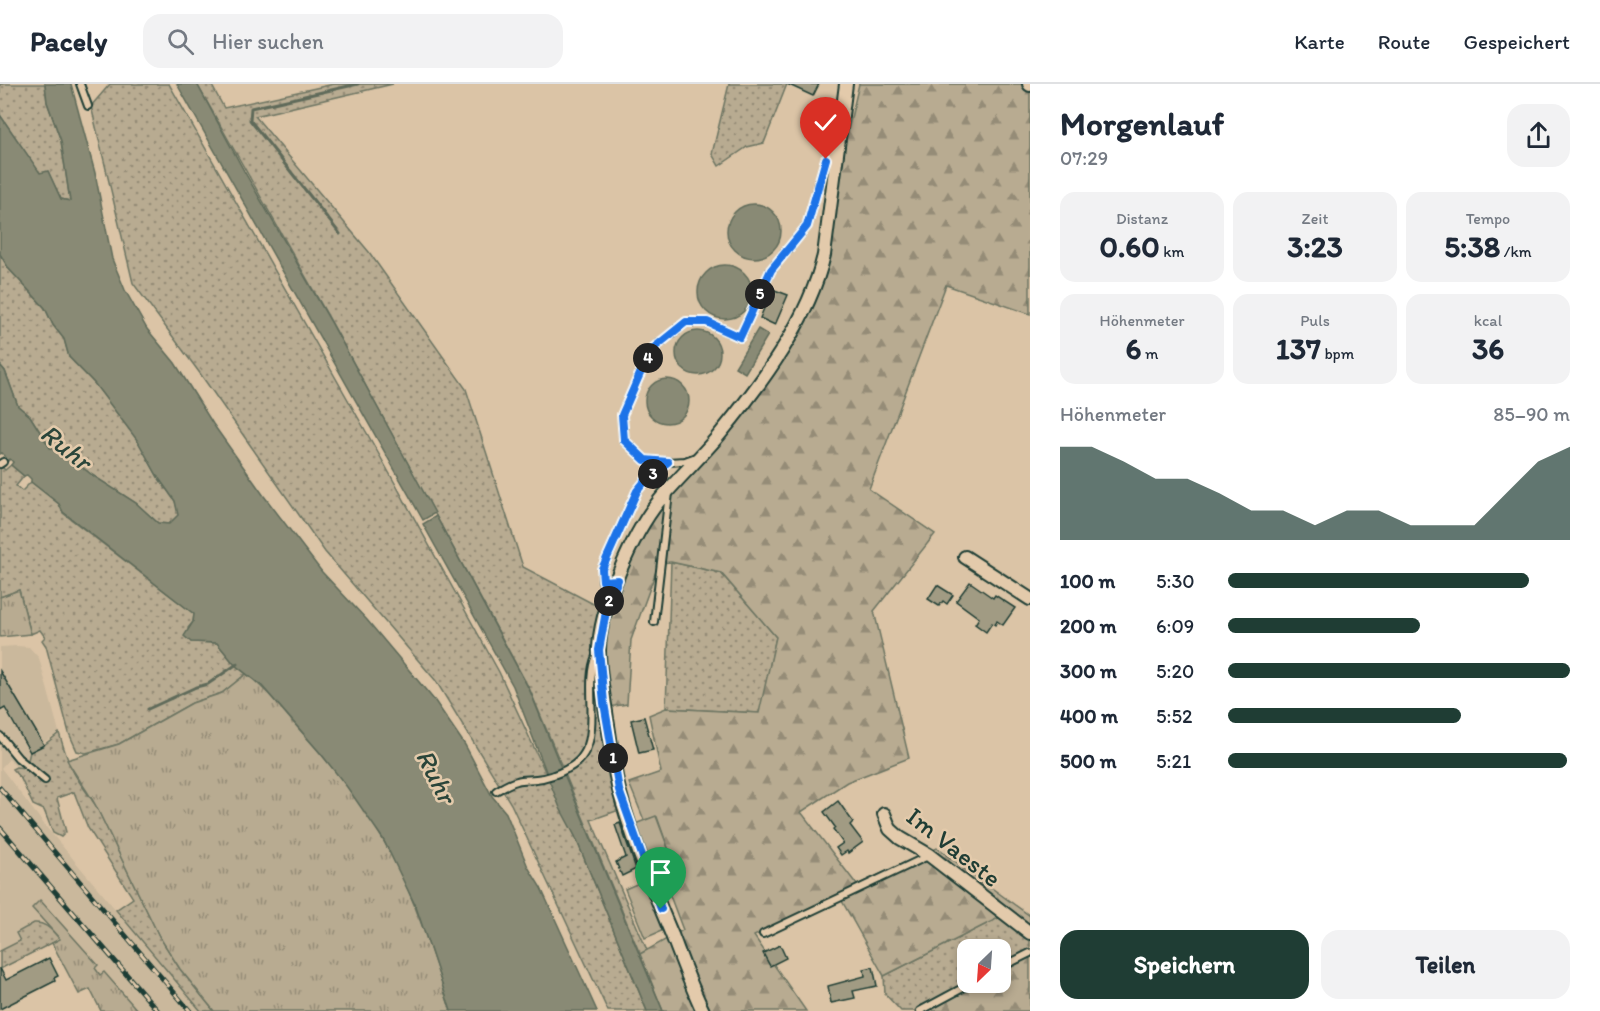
<!DOCTYPE html>
<html lang="de">
<meta charset="utf-8">
<style>
:root{--surface:#fff;--page:#f2f2f3;--text:#1f2937;--muted:#747a83;--line:#e0e1e3;--accent:#1f3d34}
body{margin:0;font-family:Itim,sans-serif;background:var(--page);color:var(--text);height:100vh;display:flex;flex-direction:column;font-size:22px;white-space:nowrap}
*{box-sizing:border-box;margin:0}
p{font-size:20px;color:var(--muted)}
.icon{flex:none;width:33px;height:33px;fill:none;stroke:currentColor;stroke-width:2;stroke-linecap:round;stroke-linejoin:round}
.map{position:relative;flex:1;overflow:hidden}
.sheet{display:flex;flex-direction:column;background:var(--surface);width:570px}
.sheet>*{flex:none}
.needle{width:39px;rotate:205deg}
.buttons{position:absolute;left:957px;top:855px;display:grid;gap:12px}
.buttons a{display:grid;place-items:center;width:54px;height:54px;border-radius:12px;background:var(--surface);box-shadow:0 3px 9px #0003;font-size:30px}
.pin{position:absolute;display:grid;place-items:center;width:51px;height:51px;color:#fff;margin:-62px -26px;border-radius:50% 50% 50% 0;rotate:-45deg;box-shadow:0 0 6px #0007}
.pin .icon{rotate:45deg}
.km{position:absolute;width:30px;height:30px;margin:-15px;border-radius:50%;background:#222;color:#fff;font-size:16px;line-height:30px;text-align:center}
.round{display:grid;place-items:center;flex:none;width:63px;height:63px;border-radius:18px;background:var(--page)}
.overview{display:flex;align-items:center;justify-content:space-between;height:102px;padding:0 30px}
h1{font-size:33px;font-weight:700;line-height:45px}
.figures{display:grid;grid-template-columns:repeat(3,1fr);gap:9px;height:102px;padding:6px 30px}
.figures div{display:grid;align-content:center;border-radius:15px;background:var(--page);text-align:center}
.figures b{font-size:30px;font-weight:700}
.figures small{font-size:16px;font-weight:400}
.figures p{font-size:16px}
.chart{height:168px;padding:12px 30px}
.chart p{display:flex;justify-content:space-between}
.chart svg{width:100%;height:108px;margin-top:6px;fill:var(--accent);opacity:.7}
.cta{display:flex;gap:12px;margin-top:auto;padding:12px 30px}
.cta a{flex:1;height:69px;border-radius:18px;background:var(--accent);color:#fff;font-size:24px;font-weight:700;line-height:69px;text-align:center}
.cta a+a{background:var(--page);color:var(--text)}
ul{padding:0 30px;list-style:none;font-size:20px}
li{display:grid;grid-template-columns:96px 72px 1fr;align-items:center;height:45px}
li i{height:15px;border-radius:8px;background:var(--accent)}
header{display:flex;align-items:center;gap:36px;box-sizing:border-box;height:84px;padding:0 30px;background:var(--surface);border-bottom:2px solid var(--line)}
header strong{font-size:28px}
nav{display:flex;gap:33px;margin-inline-start:auto;font-size:21px}
.search{width:420px;height:54px;background:var(--page);display:flex;align-items:center;gap:15px;box-sizing:border-box;padding:0 21px;border-radius:18px;color:var(--muted);font-size:22px}
main{display:flex;flex:1;min-height:0}
.map>svg:first-child{display:block}
.built{fill:#cab89c}
.grass{fill:url(#grass-dots);stroke:#6c7462;stroke-width:1.5}
.forest{fill:url(#forest-firs);stroke:#6c7462;stroke-width:1.5}
.park{fill:url(#park-tufts);stroke:#6c7462;stroke-width:1.5}
.garden{fill:#b8ab91;stroke:#6c7462;stroke-width:1.5}
.water{fill:#898a74;stroke:#5f6b5a;stroke-width:1.5}
.lines{fill:none;stroke-linecap:round;stroke-linejoin:round}
.stream{stroke:#5f6b5a;stroke-width:3}
.building{fill:#a19b83;stroke:#1f3d34;stroke-width:1.5}
.service-casing{stroke:#1f3d34;stroke-width:10}
.minor-casing{stroke:#1f3d34;stroke-width:16}
.service{stroke:#e3caab;stroke-width:6}
.minor{stroke:#e3caab;stroke-width:12}
.rail-casing{stroke:#1f3d34;stroke-width:5}
.rail{stroke:#e3caab;stroke-width:3;stroke-dasharray:9;stroke-linecap:butt}
.route-casing{stroke:#fff;stroke-width:12}
.route{stroke:#1a73e8;stroke-width:8}
.labels{text-anchor:middle;stroke-width:5;stroke-linejoin:round;paint-order:stroke}
.street-label{font-size:26px;fill:#1f3d34;stroke:#e3caab}
.water-label{font-size:27px;font-style:italic;fill:#2a453a;stroke:#e3caab}
</style>
<header>
<strong>Pacely</strong>
<div class="search"><svg class="icon" aria-label="search" viewBox="0 0 24 24"><circle cx="10" cy="10" r="6"/><path d="M15 15l6 6"/></svg>Hier suchen</div>
<nav><a>Karte</a><a>Route</a><a>Gespeichert</a></nav>
</header>
<main>
<div class="map">
<svg width="1030" height="927" viewBox="0 0 1030 927">
<defs>
<pattern id="grass-dots" width="8" height="8" patternUnits="userSpaceOnUse" patternTransform="scale(1.5)"><rect width="8" height="8" fill="#b8ab91"/><path d="M2 2h.1M6 6h.1" fill="none" stroke="#958c77" stroke-width="1.8" stroke-linecap="round"/></pattern>
<pattern id="forest-firs" width="22" height="20" patternUnits="userSpaceOnUse" patternTransform="scale(1.5)"><rect width="22" height="20" fill="#b8ab91"/><path d="M5 1l3.5 6h-7zM16 11l3.5 6h-7z" fill="#958c77"/></pattern>
<pattern id="park-tufts" width="24" height="20" patternUnits="userSpaceOnUse" patternTransform="scale(1.5)"><rect width="24" height="20" fill="#b8ab91"/><path d="M3 7l-1-3M5 7V3M7 7l1-3M15 17l-1-3M17 17v-4M19 17l1-3" fill="none" stroke="#958c77"/></pattern>
</defs>
<rect width="100%" height="100%" fill="#dbc4a6"/>
<filter id="ink" filterUnits="userSpaceOnUse"><feTurbulence type="fractalNoise" baseFrequency=".0167" numOctaves="2"/><feDisplacementMap in="SourceGraphic" scale="12" xChannelSelector="R" yChannelSelector="G"/><feConvolveMatrix kernelMatrix="1 2 1 2 8 2 1 2 1" color-interpolation-filters="sRGB"/></filter>
<g filter="url(#ink)">
<path class="built" d="M17 562 29 563 39 574 59 648 30 668 26 684 16 683 9 675 1 684 47 744 201 927H138L104 888 100 891 94 884 98 881 32 824 51 846 0 873V563Z"/>
<path class="grass" d="M0 0H45L47 18 61 57 70 117 61 115 48 88 40 90 0 31Z
M110 0H169L381 374 499 588 575 752 647 927H608L511 720 436 597 325 468 199 288 133 199 91 22Z
M197 0H211L224 24 334 0H393L255 32 369 168 466 305 523 483 603 525 600 571 622 725 591 736 647 866 640 870 530 606 333 241Z
M729 0H787L764 59 747 63 719 82 712 70Z
M0 170 9 185 45 224 53 241 64 255 69 273 94 299 137 355 158 393 175 417 179 431 169 440 158 439 136 419 92 391 73 376 50 364 30 332 18 322 5 287 0 281Z
M0 381 5 386 11 381 24 392 16 402 22 407 31 398 59 420 63 429 194 530 193 538 188 544 191 558 217 559 235 581 246 590 222 609 192 619 119 660 86 669 77 667 69 649 46 562 42 556 45 553 40 546 31 550 19 506 0 513Z
M671 478 721 489 776 553 760 629 666 624Z
M59 649C64 664 68 681 77 694 83 704 90 712 96 722L159 852 180 885 214 927H201L116 826 133 814 88 744 74 708 57 714 66 748 61 753 53 749 44 726 33 721 21 695 12 685 16 683 26 684 30 668 44 661Z
M1002 832 1030 852V866L1001 882 1000 866H968V898L970 899 916 927H901L885 910 884 892Z
M34 839C46 838 52 847 60 855L0 885V867L20 857 16 849Z"/>
<path class="forest" d="M859 0H1025L1030 6V230L946 201 869 405 935 450 874 527 909 674 847 698 801 728 857 801 937 764 1030 832V847L1002 832 884 892 838 810 754 852 806 927H663L640 870 683 846 661 788 674 781 657 733 644 736 629 699 661 688 649 631 666 624 759 629 776 553 721 489 671 478 659 479 631 556 627 620 609 623 600 571 608 526 635 456 673 406 723 356 806 236 812 221 837 93Z
M1030 870V927H934L930 923 977 899 1000 898 1001 886Z"/>
<path class="park" d="M19 506 31 550 0 553V513Z
M246 590C267 605 282 626 299 645 330 679 359 715 382 754 414 807 431 869 451 927H214L180 885 159 852 96 722C87 706 76 692 67 676L119 660 192 619 222 609Z
M40 816 98 881 95 884 100 891 104 888 138 927H101L90 905 79 910 52 859 60 855 32 824Z"/>
<path class="garden" d="M656 732 675 783 653 790 635 740Z
M646 796 666 845 645 854 625 805Z"/>
<path class="water" d="M45 0H71L95 89 112 175 125 206 147 245 175 279 213 340 264 412 322 488 367 536 435 617 465 661 492 712 506 729 528 783 541 804 597 927H451L416 823 383 755 347 703 322 671 262 602 235 581 217 559 191 558 184 552 193 538 194 530 63 428 59 420 31 398V395L27 391 24 392 11 381 13 378 10 375 5 380 1 376 5 372 2 369 0 370V281L5 287 18 322 30 332 50 364 73 376 92 391 136 419 158 439 169 440 178 431 175 417 158 393 137 356 94 299 69 273 64 255 53 241 45 224 9 185 0 170V31L40 89 48 87 61 115 70 117 61 57 47 18Z
M177 0H197L244 87 332 240 435 429 423 436Z
M727 147a27 27 0 1 1 54 0a27 27 0 1 1-54 0Z
M698 208a27 27 0 1 1 54 0a27 27 0 1 1-54 0Z
M758 245 768 251 745 289 735 283Z
M676 269a22 22 0 1 1 44 0a22 22 0 1 1-44 0Z
M645 317a22 22 0 1 1 44 0a22 22 0 1 1-44 0Z
M436 432 530 607 562 686 547 690 513 602 423 440Z
M564 690 663 927H647L575 752 560 724 549 696Z"/>
<g class="lines">
<path class="stream" d="M340 150 250 36 251 24 358 0
M148 625 196 603 208 600 237 580"/>
</g>
<path class="building" d="M787 0H819L813 12Z
M772 205 788 211 775 241 760 234Z
M970 498 993 514 995 511 1015 524 1003 541 997 537 995 541 992 539 986 548 975 540 979 534 956 517Z
M937 501 953 511 947 520 943 517 939 522 928 515Z
M0 587 44 661 30 668 5 624 0 627Z
M644 633 653 666 639 669 631 636Z
M838 717 853 738 850 741 863 758 848 769 847 767 841 771 836 764 843 759 833 745 835 743 824 728Z
M620 739 636 785 622 792 616 778 626 773 615 741Z
M780 861 786 874 770 882 763 869Z
M49 874 58 892 54 894 55 897 0 925V884L6 896Z
M873 883 877 902 853 907 855 914 831 919 828 902 865 892 864 885Z"/>
<g class="lines">
<defs>
<path id="service" d="M80 0 88 22
M696 373 685 377 668 378 645 376 624 356 622 331 650 267 686 238H707L740 253 771 186 807 142 826 75 834 61
M0 380 3 378
M618 496 602 497V485L637 407 650 391 667 379
M654 538 669 409
M0 652 18 674 45 696
M496 707C503 703 509 699 517 697 523 695 530 696 536 695 546 694 558 690 567 685 609 664 581 606 596 572
M763 850 928 772
M1000 884 1030 869
M920 927 974 898"/>
<path id="minor" d="M1029 0 1030 1
M965 473 1030 515
M884 730 890 745 900 754 929 771 1030 849
M703 927C691 902 682 877 672 851 652 804 632 755 619 706 613 683 611 658 607 635 604 613 599 589 599 567 599 525 633 449 659 417 678 394 701 373 720 350 762 299 809 236 824 171L846 0"/>
</defs>
<use href="#service" class="service-casing"/>
<use href="#minor" class="minor-casing"/>
<use href="#service" class="service"/>
<use href="#minor" class="minor"/>
<defs>
<path id="rail" d="M0 704 190 927
M0 744 158 927"/>
</defs>
<use href="#rail" class="rail-casing"/>
<use href="#rail" class="rail"/>
</g>
</g>
<g class="lines" filter="url(#ink)">
<defs>
<path id="route" d="M661 825 619 706 604 619 599 566 607 522 618 496 603 497 602 485 637 407 650 391 668 378 645 376 624 356 622 331 650 267 686 238H707L740 253 771 186 807 142 826 75"/>
</defs>
<use href="#route" class="route-casing"/>
<use href="#route" class="route"/>
</g>
<g class="labels">
<g class="street-label">
<text transform="translate(954 763) rotate(38)" y="9">Im Vaeste</text>
</g>
<g class="water-label">
<text transform="translate(66 363) rotate(39)" y="9">Ruhr</text>
<text transform="translate(436 692) rotate(63)" y="9">Ruhr</text>
</g>
</g>
</svg>
<div class="buttons">
<a><svg class="needle" viewBox="-14 -14 28 28"><path d="M0-13l5 13h-10z" fill="#e53935"/><path d="M0 13l5-13h-10z" fill="#747a83"/></svg></a>
</div>
<div class="pin" style="left:661px;top:825px;background:#1e9e55"><svg class="icon" aria-label="arrive" viewBox="0 0 24 24"><path d="M6 21V4h12l-3 4 3 4H6"/></svg></div>
<div class="pin" style="left:826px;top:75px;background:#d93025"><svg class="icon" aria-label="check" viewBox="0 0 24 24"><path d="M5 12l5 5 9-10"/></svg></div>
<b class="km" style="left:613px;top:674px">1</b>
<b class="km" style="left:609px;top:517px">2</b>
<b class="km" style="left:653px;top:390px">3</b>
<b class="km" style="left:648px;top:274px">4</b>
<b class="km" style="left:760px;top:210px">5</b>
</div>
<section class="sheet">
<div class="overview"><div><h1>Morgenlauf</h1><p>07:29</p></div><a class="round"><svg class="icon" aria-label="share" viewBox="0 0 24 24"><path d="M12 15V3M7 8l5-5 5 5M5 13v7h14v-7"/></svg></a></div>
<div class="figures">
<div><p>Distanz</p><b>0.60<small> km</small></b></div>
<div><p>Zeit</p><b>3:23</b></div>
<div><p>Tempo</p><b>5:38<small> /km</small></b></div>
</div>
<div class="figures">
<div><p>Höhenmeter</p><b>6<small> m</small></b></div>
<div><p>Puls</p><b>137<small> bpm</small></b></div>
<div><p>kcal</p><b>36</b></div>
</div>
<div class="chart"><p><span>Höhenmeter</span>85–90 m</p>
<svg viewBox="0 0 160 44" preserveAspectRatio="none"><path d="M0 44V6L10 6L20 12L30 19L40 19L50 25L60 32L70 32L80 38L90 32L100 32L110 38L120 38L130 38L140 25L150 12L160 6V44z"/></svg>
</div>
<ul>
<li><b>100 m</b>5:30<i style="width:88%"></i></li>
<li><b>200 m</b>6:09<i style="width:56%"></i></li>
<li><b>300 m</b>5:20<i style="width:100%"></i></li>
<li><b>400 m</b>5:52<i style="width:68%"></i></li>
<li><b>500 m</b>5:21<i style="width:99%"></i></li>
</ul>
<div class="cta"><a>Speichern</a><a>Teilen</a></div>
</section>
</main>
